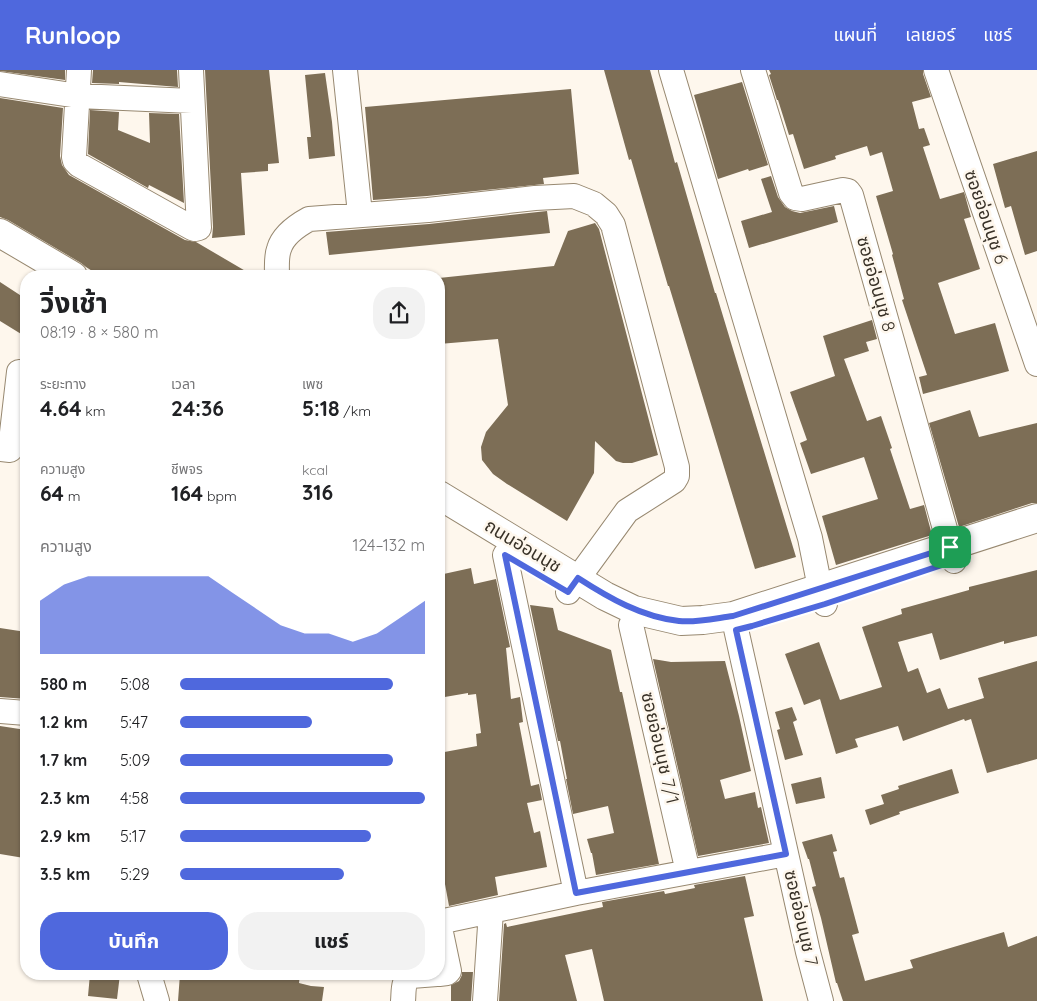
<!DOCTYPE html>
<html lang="th">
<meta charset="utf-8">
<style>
:root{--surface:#fff;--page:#f2f2f2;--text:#202124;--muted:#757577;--accent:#4f68dd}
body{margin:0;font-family:Quicksand,"Noto Sans Thai",sans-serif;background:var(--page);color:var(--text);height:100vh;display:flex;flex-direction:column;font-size:19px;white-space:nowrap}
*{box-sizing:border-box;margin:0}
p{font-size:16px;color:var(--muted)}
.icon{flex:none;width:28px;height:28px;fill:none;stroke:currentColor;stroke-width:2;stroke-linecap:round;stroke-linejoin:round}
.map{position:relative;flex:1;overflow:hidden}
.sheet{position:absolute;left:20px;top:200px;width:425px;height:710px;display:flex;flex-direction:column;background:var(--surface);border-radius:20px;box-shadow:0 1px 4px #0004}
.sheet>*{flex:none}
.pin{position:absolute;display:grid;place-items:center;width:42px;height:42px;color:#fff;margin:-21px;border-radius:10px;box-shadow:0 2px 8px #0006}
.round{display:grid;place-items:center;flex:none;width:52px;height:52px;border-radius:20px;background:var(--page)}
.summary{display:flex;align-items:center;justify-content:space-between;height:85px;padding:0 20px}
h1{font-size:28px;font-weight:700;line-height:38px}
.stats{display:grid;grid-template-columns:repeat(3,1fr);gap:8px;height:85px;padding:5px 20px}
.stats div{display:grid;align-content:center}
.stats b{font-size:21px;font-weight:700}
.stats small{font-size:14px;font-weight:400}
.stats p{font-size:14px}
.chart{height:140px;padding:10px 20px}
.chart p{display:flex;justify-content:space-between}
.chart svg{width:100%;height:90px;margin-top:5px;fill:var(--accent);opacity:.7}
.action{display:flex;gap:10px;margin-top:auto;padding:10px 20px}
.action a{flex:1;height:58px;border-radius:20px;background:var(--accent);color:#fff;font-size:20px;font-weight:700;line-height:58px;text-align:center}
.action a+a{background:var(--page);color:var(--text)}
ul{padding:0 20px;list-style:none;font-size:16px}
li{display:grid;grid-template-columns:80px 60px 1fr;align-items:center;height:38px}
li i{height:12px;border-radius:6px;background:var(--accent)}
header{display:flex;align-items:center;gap:30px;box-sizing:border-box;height:70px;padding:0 25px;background:var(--accent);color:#fff}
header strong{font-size:24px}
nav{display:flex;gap:28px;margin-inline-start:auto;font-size:18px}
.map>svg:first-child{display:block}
.building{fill:#7d6e56}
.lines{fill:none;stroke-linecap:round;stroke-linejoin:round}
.minor-casing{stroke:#978870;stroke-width:26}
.major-casing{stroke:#978870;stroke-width:30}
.minor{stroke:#fff;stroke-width:24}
.major{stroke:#fff;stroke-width:28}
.route-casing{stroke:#fff;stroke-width:10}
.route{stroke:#4f68dd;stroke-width:6}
.labels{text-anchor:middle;stroke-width:5;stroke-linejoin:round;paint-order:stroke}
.street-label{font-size:18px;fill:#383127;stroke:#fef7ed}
</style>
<header>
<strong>Runloop</strong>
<nav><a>แผนที่</a><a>เลเยอร์</a><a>แชร์</a></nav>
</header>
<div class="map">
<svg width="1037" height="931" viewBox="0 0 1037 931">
<rect width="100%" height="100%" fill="#fef7ed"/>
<path class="building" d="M0 0H65V10L0 1Z
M93 0H177L178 17 119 12V14L92 13Z
M205 0H269L279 93 268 94V101L241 103 245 165 212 168 213 157Z
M604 0H650L675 93 677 92 715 223H716L796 487 755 499 669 216H668L631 89 629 90Z
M769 0H923V4L931 27 912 32 919 59 924 58 930 75 923 77 940 129 964 122 971 147 964 149 980 199 938 213 955 264 995 253 1009 301 923 324 919 307 927 305 902 230 904 229 892 185 893 184 876 126 893 121 882 82 870 86 867 76 835 86 836 89 804 99 793 64 789 65 778 30H777L769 5 771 4Z
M325 3 332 52 335 86 309 89 307 67H311L305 5Z
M742 12 768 95 749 101 748 99 718 109 694 25Z
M571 19 579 104 543 108 544 114 427 126 373 130 365 37Z
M0 28 63 38 60 86 62 95 69 105 185 170 196 172 254 206H100L86 197 81 193 8 150 0 147Z
M90 40 119 42 118 60 150 73 149 43 179 44 184 133 149 115 148 118 88 84Z
M1037 81V181L1025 185 1011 136 1005 138 993 94Z
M771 106 778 127 785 137 792 141 800 143 834 136 838 152 749 178 741 151 772 142 761 109Z
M547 141 550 163 329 185 326 162 429 154Z
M595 153 599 159 658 385 632 393H623L616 391 595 371 594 403 567 451 507 414 493 404 482 390 481 377 486 362 508 335 498 269 439 274V208L554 196 568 161Z
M0 212 26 229V267L0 251Z
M872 250 877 269 866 272 869 281 844 289 867 351 881 346 892 378 890 379 910 439 924 435 932 465 836 495 822 446 878 429 864 387 811 404 800 373 807 370 790 322 835 306 823 266Z
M970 340 979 367 1037 353V433H1032L959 457 929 353Z
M471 498 474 514 496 509 510 577 506 578 511 629 520 627 523 652 519 653 531 716 539 714 542 730 527 733 534 763 540 761 547 797 495 807 498 825 449 836 439 781V683L477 676 476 664 481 663 476 624 468 625V623L439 628V505Z
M1037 500V566L1004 574V571L940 590 932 563 898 572 908 602 918 598 927 623 940 618 948 639 984 628 978 608 1037 591V689L987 703 971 649 965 651 964 649 903 671 898 656 855 669 858 677 836 684 820 629 804 635 785 584 819 572 840 630 882 617 862 557 902 544 901 539 969 520V517Z
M530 535 553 538 558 560 611 580 620 622H622L659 794 596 805 592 783H591L587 769 614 763 608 736 573 744 566 709H567L560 671H558Z
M0 558 26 562V629L0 627Z
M653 589 671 592 725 591 739 646 751 701 720 710 725 729 755 722 758 738 761 737 769 773 698 786Z
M792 637 797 650 793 652 803 685 785 690 777 660 780 659 775 642Z
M0 656 26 660V773L24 788 0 784Z
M952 699 959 723 899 742 900 744 870 755 865 740 884 734 881 725 899 719 898 716Z
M821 707 825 728 796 734 791 714Z
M832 764 837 781 833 782 840 808 844 807 859 863 852 865 865 911 913 898 910 890 1004 862 1008 877 1037 866V931H843L837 913H836L821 848 812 817 816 816 809 789H808L802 772Z
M745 806 754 846 744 848 763 931H604L592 879 565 885 577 931H499L504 854 506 853 507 857 603 837 602 832 664 821 665 824 695 818 694 815Z
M462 902H473L471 931H451V915L459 911 462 905Z
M90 904H120L117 929 88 926Z
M180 904H300L299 913 311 916 324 917 322 931H178Z"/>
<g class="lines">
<defs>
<path id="minor" d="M79 0 74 87 75 91 79 95 192 158 195 159 199 158 191 0
M345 0 360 144
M671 0 810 468 820 518 825 534
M753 0 791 123 795 128 802 129 843 120 848 121 851 125 954 491
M936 0 1037 294
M0 14 78 26 192 31
M277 206C277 197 276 187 279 179 283 165 298 155 309 149L428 140 535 128 574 126 594 134 606 144 613 155 677 397V406L674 411 627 441 568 522
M0 379 10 380 19 302 26 304
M505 485 576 823
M631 555 688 802
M736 559 808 882 821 931
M0 641 26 643
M439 852 576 823 786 784
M439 853 449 901 447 903 439 904
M149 904 157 931
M403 931C404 922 402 911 411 906L437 904
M485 931 491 841"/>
<path id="major" d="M0 163 73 206
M439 425 605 526 634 540 681 551 703 550 733 546 1037 448"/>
</defs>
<use href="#minor" class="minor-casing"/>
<use href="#major" class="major-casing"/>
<use href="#minor" class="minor"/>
<use href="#major" class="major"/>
</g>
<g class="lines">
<defs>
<path id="route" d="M950 477 954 491 825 534 752 556 736 560 786 784 576 823 505 485 568 522 578 508C609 528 642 547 679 551 696 553 717 548 733 546Z"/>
</defs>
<use href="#route" class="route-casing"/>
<use href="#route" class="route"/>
</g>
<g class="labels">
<g class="street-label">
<text transform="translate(986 147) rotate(71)" y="6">ซอยอ่อนนุช 6</text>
<text transform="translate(876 214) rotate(74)" y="6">ซอยอ่อนนุช 8</text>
<text transform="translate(523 476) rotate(31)" y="6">ถนนอ่อนนุช</text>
<text transform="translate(660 678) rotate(77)" y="6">ซอยอ่อนนุช 7/1</text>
<text transform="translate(801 848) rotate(77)" y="6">ซอยอ่อนนุช 7</text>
</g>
</g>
</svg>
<div class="pin" style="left:950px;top:477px;background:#1e9e55"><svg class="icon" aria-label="arrive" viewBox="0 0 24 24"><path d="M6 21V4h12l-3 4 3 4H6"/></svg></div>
<section class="sheet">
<div class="summary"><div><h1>วิ่งเช้า</h1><p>08:19 · 8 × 580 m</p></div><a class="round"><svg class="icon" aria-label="share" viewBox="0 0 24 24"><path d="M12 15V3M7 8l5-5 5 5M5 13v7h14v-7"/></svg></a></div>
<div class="stats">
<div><p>ระยะทาง</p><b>4.64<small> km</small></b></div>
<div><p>เวลา</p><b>24:36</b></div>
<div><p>เพซ</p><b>5:18<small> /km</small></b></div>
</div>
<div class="stats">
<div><p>ความสูง</p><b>64<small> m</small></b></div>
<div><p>ชีพจร</p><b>164<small> bpm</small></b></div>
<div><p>kcal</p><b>316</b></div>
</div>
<div class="chart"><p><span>ความสูง</span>124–132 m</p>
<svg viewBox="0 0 160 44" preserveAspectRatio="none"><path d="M0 44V18L10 10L20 6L30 6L40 6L50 6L60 6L70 6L80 14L90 22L100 30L110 34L120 34L130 38L140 34L150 26L160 18V44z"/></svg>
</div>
<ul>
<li><b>580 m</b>5:08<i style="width:87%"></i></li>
<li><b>1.2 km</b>5:47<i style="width:54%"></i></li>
<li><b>1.7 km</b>5:09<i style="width:87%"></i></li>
<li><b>2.3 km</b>4:58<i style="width:100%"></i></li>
<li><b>2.9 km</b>5:17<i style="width:78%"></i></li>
<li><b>3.5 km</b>5:29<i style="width:67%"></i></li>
</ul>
<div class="action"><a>บันทึก</a><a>แชร์</a></div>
</section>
</div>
